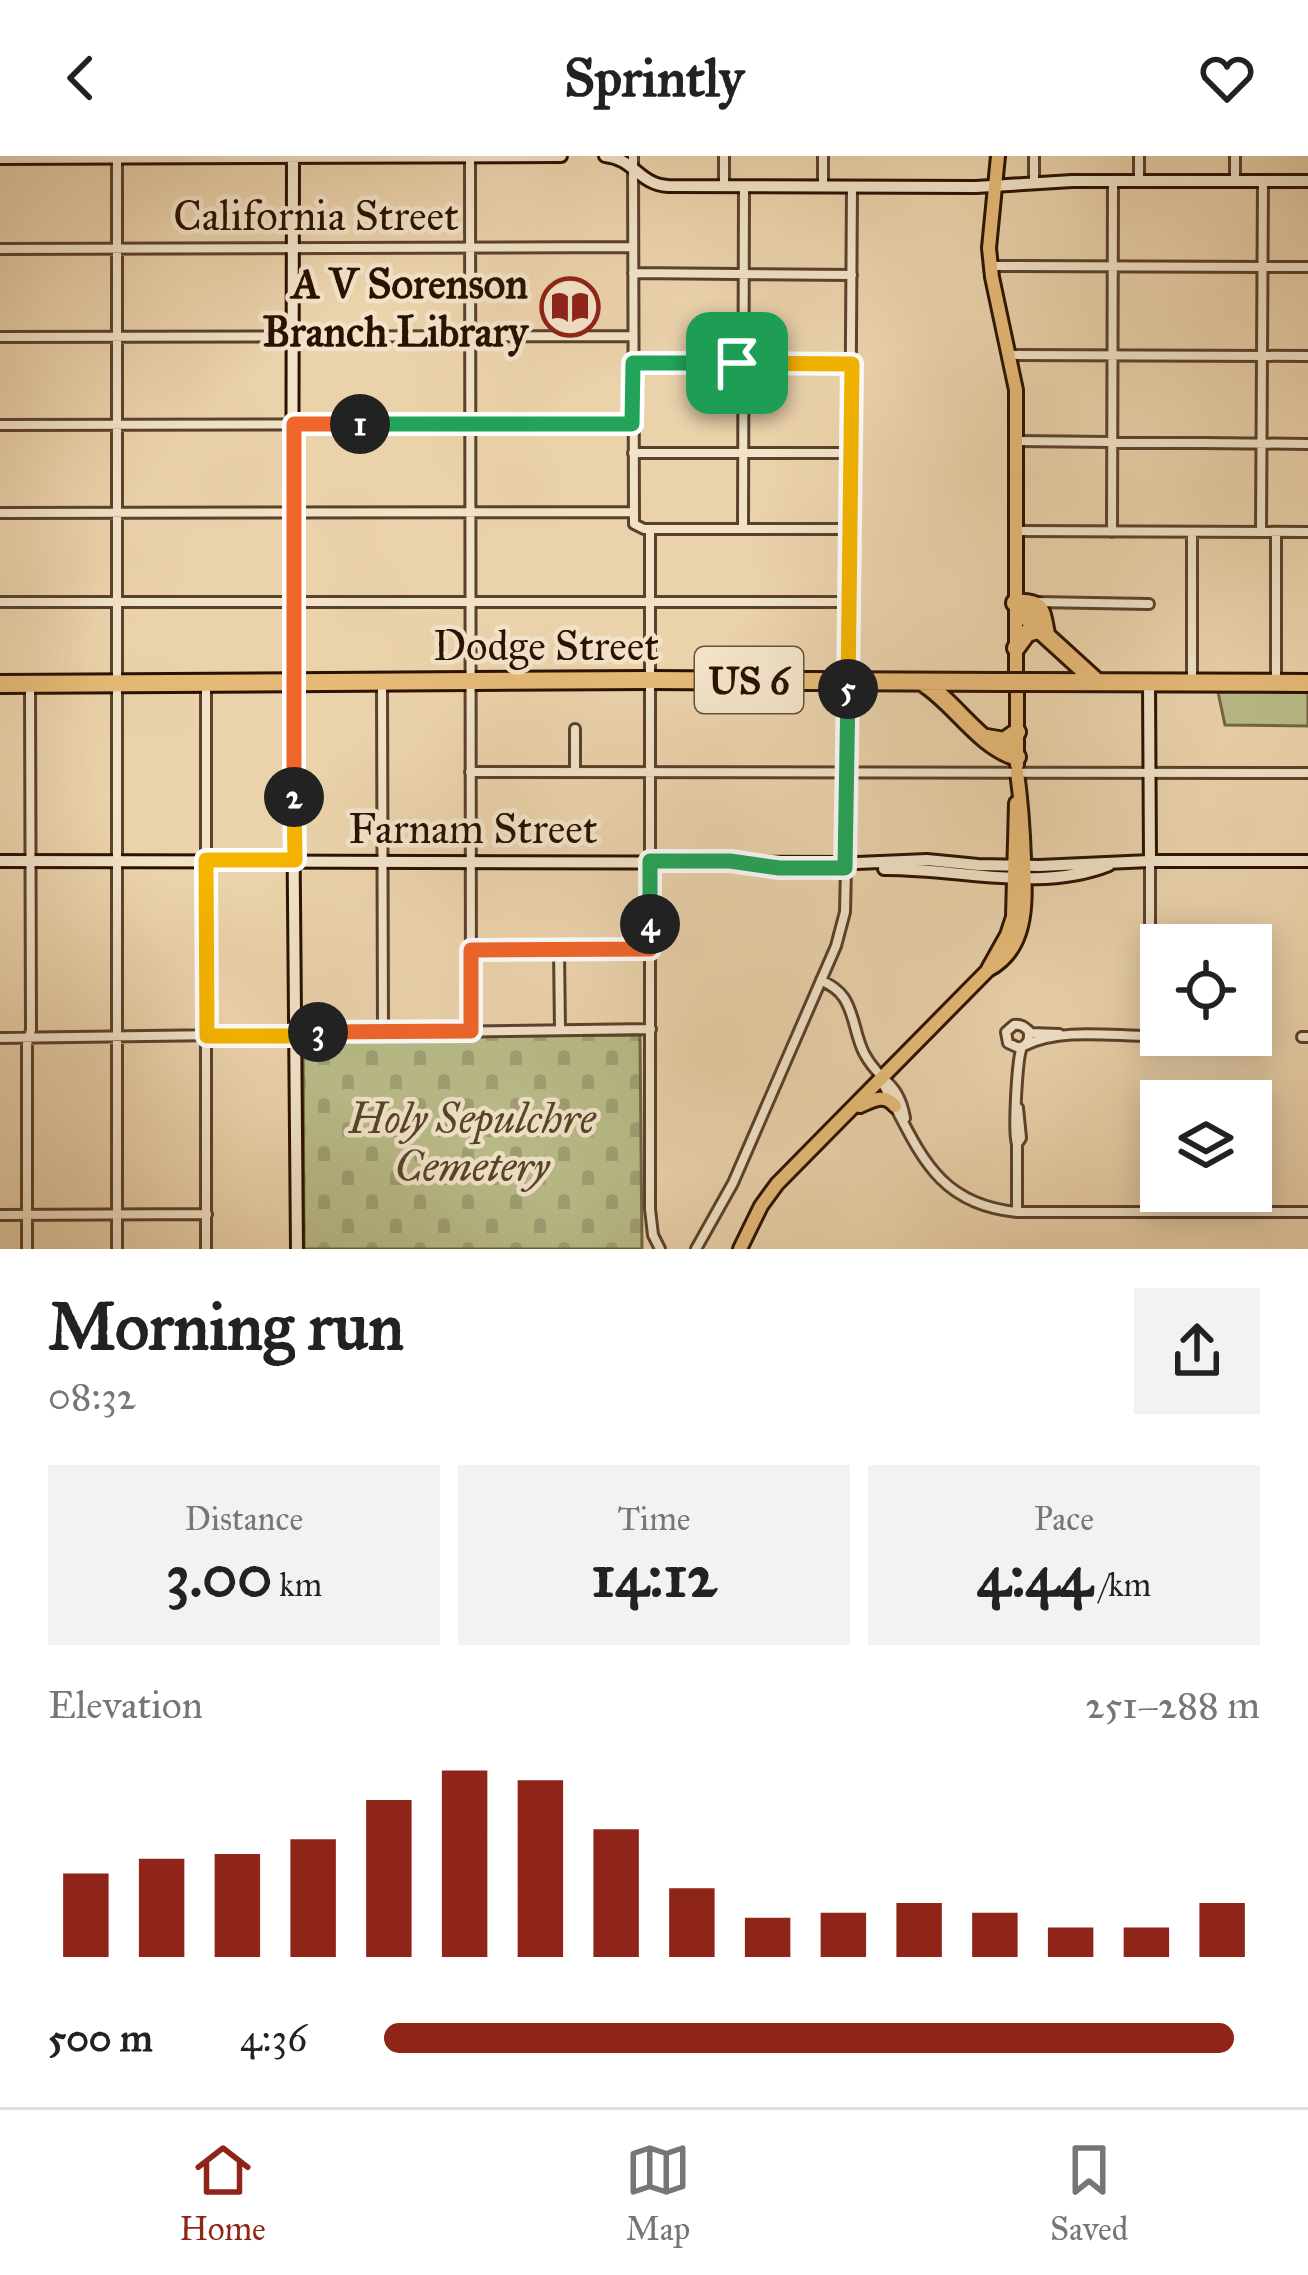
<!DOCTYPE html>
<meta charset="utf-8">
<style>
:root{--surface:#fff;--page:#f2f2f2;--text:#222;--muted:#767676;--line:#e0e0e0;--accent:#8f2418}
body{margin:0;font-family:"IM FELL Great Primer",serif;background:var(--page);color:var(--text);height:100vh;display:flex;flex-direction:column;font-size:45px;white-space:nowrap}
*{box-sizing:border-box;margin:0}
p{font-size:39px;color:var(--muted)}
.icon{flex:none;width:66px;height:66px;fill:none;stroke:currentColor;stroke-width:2;stroke-linecap:round;stroke-linejoin:round}
.map{position:relative;height:1093px;overflow:hidden}
.sheet{display:flex;flex-direction:column;background:var(--surface);flex:1}
.sheet>*{flex:none}
.controls{position:absolute;left:1140px;top:768px;display:grid;gap:24px}
.controls a{display:grid;place-items:center;width:132px;height:132px;border-radius:0px;background:var(--surface);box-shadow:0 6px 30px #0003;font-size:60px}
.pin{position:absolute;display:grid;place-items:center;width:102px;height:102px;color:#fff;margin:-51px;border-radius:24px;box-shadow:0 6px 18px #0006}
.km{position:absolute;width:60px;height:60px;margin:-30px;border-radius:50%;background:#222;color:#fff;font-size:33px;line-height:60px;text-align:center}
.round{display:grid;place-items:center;flex:none;width:126px;height:126px;border-radius:0px;background:var(--page)}
.headline{display:flex;align-items:center;justify-content:space-between;height:204px;padding:0 48px}
h1{font-size:66px;font-weight:700;line-height:90px}
.metrics{display:grid;grid-template-columns:repeat(3,1fr);gap:18px;height:204px;padding:12px 48px}
.metrics div{display:grid;align-content:center;border-radius:0px;background:var(--page);text-align:center}
.metrics b{font-size:60px;font-weight:700}
.metrics small{font-size:33px;font-weight:400}
.metrics p{font-size:33px}
.chart{height:336px;padding:24px 48px}
.chart p{display:flex;justify-content:space-between}
.chart svg{width:100%;height:216px;margin-top:12px;stroke:var(--accent);stroke-width:6}
ul{padding:0 48px;list-style:none;font-size:39px}
li{display:grid;grid-template-columns:192px 144px 1fr;align-items:center;height:90px}
li i{height:30px;border-radius:15px;background:var(--accent)}
header{display:flex;justify-content:space-between;align-items:center;height:156px;padding:0 48px;background:var(--surface);font-size:54px;font-weight:700}
.menu{display:flex;justify-content:space-around;align-items:center;height:168px;border-top:3px solid var(--line);background:var(--surface);font-size:33px;color:var(--muted)}
.menu a{display:grid;justify-items:center;gap:6px}
.menu .selected{color:var(--accent)}
.map>svg:first-child{display:block}
.green{fill:#b8bb88;stroke:#726644;stroke-width:3}
.cemetery{fill:url(#cemetery-stones);stroke:#726644;stroke-width:3}
.lines{fill:none;stroke-linecap:round;stroke-linejoin:round}
.street-casing{stroke:#5b412b;stroke-width:14}
.secondary-casing{stroke:#2b1100;stroke-width:16}
.primary-casing{stroke:#2b1100;stroke-width:18}
.highway-casing{stroke:#2b1100;stroke-width:22}
.street{stroke:#f1e2c8;stroke-width:8}
.secondary{stroke:#f1e2c8;stroke-width:10}
.primary{stroke:#e5b976;stroke-width:12}
.highway{stroke:#e5b976;stroke-width:16}
.highway-bridge-casing{stroke:#2b1100;stroke-width:22;stroke-linecap:butt}
.highway-bridge{stroke:#e5b976;stroke-width:16}
.split-1-casing{stroke:#fff;stroke-width:24}
.split-2-casing{stroke:#fff;stroke-width:24}
.split-3-casing{stroke:#fff;stroke-width:24}
.split-4-casing{stroke:#fff;stroke-width:24}
.split-5-casing{stroke:#fff;stroke-width:24}
.split-6-casing{stroke:#fff;stroke-width:24}
.split-1{stroke:#22a559;stroke-width:15}
.split-2{stroke:#f0652b;stroke-width:15}
.split-3{stroke:#f5b400;stroke-width:15}
.split-4{stroke:#f0652b;stroke-width:15}
.split-5{stroke:#22a559;stroke-width:15}
.split-6{stroke:#f5b400;stroke-width:15}
.labels{text-anchor:middle;stroke-width:9;stroke-linejoin:round;paint-order:stroke}
.shield{fill:#f1e2c8;stroke:#66503c;stroke-width:3}
.shield-label{font-size:39px;font-weight:bold;fill:#2b1100}
.street-label{font-size:42px;fill:#2b1100;stroke:#f1e2c8}
.poi-label{font-size:42px;font-weight:bold;fill:#2b1100;stroke:#f1e2c8;text-anchor:end}
.park-label{font-size:42px;font-style:italic;fill:#554429;stroke:#f1e2c8}
</style>
<header><svg class="icon" aria-label="back" viewBox="0 0 24 24"><path d="M15 5l-7 7 7 7"/></svg>Sprintly<svg class="icon" aria-label="heart" viewBox="0 0 24 24"><path d="M12 20l-8-8c-3-5 5-10 8-4 3-6 11-1 8 4z"/></svg></header>
<div class="map">
<svg width="1308" height="1093" viewBox="0 0 1308 1093">
<defs>
<pattern id="cemetery-stones" width="16" height="16" patternUnits="userSpaceOnUse" patternTransform="scale(3)"><rect width="16" height="16" fill="#b8bb88"/><path d="M2 7V4a2 2 0 0 1 4 0v3zM10 15v-3a2 2 0 0 1 4 0v3z" fill="#9ea074"/></pattern>
</defs>
<rect width="100%" height="100%" fill="#ead2ab"/>
<filter id="stains"><feTurbulence type="fractalNoise" baseFrequency=".00167" numOctaves="4"/><feColorMatrix values="0 0 0 0 .2 0 0 0 0 .09 0 0 0 0 .02 0 0 0 .5 -.17"/></filter>
<radialGradient id="worn" r=".72"><stop offset=".6" stop-color="#630" stop-opacity="0"/><stop offset="1" stop-color="#630" stop-opacity=".3"/></radialGradient>
<path class="green" d="M1218 536H1308V570L1225 569Z"/>
<path class="cemetery" d="M640 879 642 1093H304L303 881Z"/>
<g class="lines">
<defs>
<path id="street" d="M470 0 471 875
M633 0 634 368 644 373H850
M724 0V30
M823 0V30
M1034 0V27
M1139 25V0
M1235 25V0
M0 93 633 91
M992 110 1308 111
M633 117 852 119
M0 181 633 180
M1010 199 1308 200
M633 207 852 208
M0 269 632 268
M1016 285 1308 288
M633 297H852
M0 357 633 356
M650 373V1053L653 1079 660 1093
M743 373 744 30
M1016 375 1308 376
M1112 376 1113 25
M1192 376V525
M1261 376 1263 25
M0 446H849
M1037 446 1149 448
M1276 525V376
M382 527 383 876
M206 528V1093
M575 573V615
M470 616 1308 617
M472 794 650 793
M559 794 560 874
M821 824C830 829 838 833 844 842 855 859 855 880 864 897 880 928 898 923 905 962
M1028 874C1031 883 1027 890 1019 892L1008 887 1006 876 1014 869C1023 868 1025 872 1031 877L1059 878
M1302 881H1308
M0 882 651 873
M1026 889C1061 872 1111 880 1150 880V705
M882 921 884 930C919 993 934 1048 1017 1056H1308
M1017 988 1021 982 1018 952
M1017 1056V988C1013 977 1017 902 1022 891
M0 1059 207 1058
M27 1093V888L31 874 30 529
M117 1093V0
M696 1093 733 1027 836 790 845 756 848 623 852 31"/>
<path id="secondary" d="M293 0 292 513 297 1093
M605 0C635 3 638 28 668 30L976 31 1072 25H1308
M0 2 561 0
M1149 526 1150 705
M0 705 857 707 927 704 978 709 1039 710 1150 705H1308
M884 713C958 712 1039 737 1109 709"/>
<path id="primary" d="M998 0 989 92 992 121 1016 234V516
M1017 535V609
M988 813 1007 779 1013 761 1016 647
M860 950C873 944 885 937 895 950
M740 1093 761 1050 777 1028 988 814C1030 792 1025 743 1024 703 1023 673 1021 645 1017 616"/>
<path id="highway" d="M1015 447 1030 465 1097 526
M1015 447C1043 445 1041 454 1046 478
M1016 492 1027 477 1038 474 1046 478
M922 526C955 546 979 590 1017 601
M1031 526 1308 527
M0 528 650 524 1002 526
M987 582 1004 585 1017 576"/>
</defs>
<use href="#street" class="street-casing"/>
<use href="#secondary" class="secondary-casing"/>
<use href="#primary" class="primary-casing"/>
<use href="#highway" class="highway-casing"/>
<use href="#street" class="street"/>
<use href="#secondary" class="secondary"/>
<use href="#primary" class="primary"/>
<use href="#highway" class="highway"/>
<defs>
<path id="highway-bridge" d="M1002 526H1031"/>
</defs>
<use href="#highway-bridge" class="highway-bridge-casing"/>
<use href="#highway-bridge" class="highway-bridge"/>
</g>
<g class="lines">
<defs>
<path id="split-1" d="M360 268H632L633 207H737"/>
<path id="split-2" d="M294 641V268H360"/>
<path id="split-3" d="M294 641 295 704H206L207 880H288L318 876"/>
<path id="split-4" d="M318 876 471 875V794L650 793V768"/>
<path id="split-5" d="M650 768V705H730L779 712H845L848 533"/>
<path id="split-6" d="M737 207 852 208 848 533"/>
</defs>
<use href="#split-1" class="split-1-casing"/>
<use href="#split-2" class="split-2-casing"/>
<use href="#split-3" class="split-3-casing"/>
<use href="#split-4" class="split-4-casing"/>
<use href="#split-5" class="split-5-casing"/>
<use href="#split-6" class="split-6-casing"/>
<use href="#split-1" class="split-1"/>
<use href="#split-2" class="split-2"/>
<use href="#split-3" class="split-3"/>
<use href="#split-4" class="split-4"/>
<use href="#split-5" class="split-5"/>
<use href="#split-6" class="split-6"/>
</g>
<defs>
<symbol id="library-ring" viewBox="-11 -11 22 22"><circle r="9.5" fill="#f1e2c8" stroke="#8f2418" stroke-width="1.5"/><path d="M-6-4Q-3-5.5-.7-3.5V5Q-3 3-6 4ZM6-4Q3-5.5 .7-3.5V5Q3 3 6 4Z" fill="#8f2418"/></symbol>
</defs>
<g fill-rule="evenodd">
<use href="#library-ring" x="537" y="118" width="66" height="66"/>
</g>
<g class="labels">
<rect class="shield" x="695" y="491" width="108" height="66" rx="9"/>
<g class="shield-label">
<text x="749" y="538">US 6</text>
</g>
<g class="street-label">
<text x="316" y="74">California Street</text>
<text x="546" y="504">Dodge Street</text>
<text x="473" y="687">Farnam Street</text>
</g>
<g class="poi-label">
<text x="528" y="142">A V Sorenson<tspan x="528" dy="48">Branch Library</tspan></text>
</g>
<g class="park-label">
<text x="472" y="977">Holy Sepulchre<tspan x="472" dy="48">Cemetery</tspan></text>
</g>
</g>
<rect width="100%" height="100%" filter="url(#stains)"/>
<rect width="100%" height="100%" fill="url(#worn)"/>
</svg>
<div class="controls">
<a><svg class="icon" aria-label="locate" viewBox="0 0 24 24"><circle cx="12" cy="12" r="6"/><path d="M12 2v4M12 18v4M2 12h4M18 12h4"/></svg></a>
<a><svg class="icon" aria-label="layers" viewBox="0 0 24 24"><path d="M12 4l9 5-9 5-9-5zM3 14l9 5 9-5"/></svg></a>
</div>
<div class="pin" style="left:737px;top:207px;background:#1e9e55"><svg class="icon" aria-label="arrive" viewBox="0 0 24 24"><path d="M6 21V4h12l-3 4 3 4H6"/></svg></div>
<b class="km" style="left:360px;top:268px">1</b>
<b class="km" style="left:294px;top:641px">2</b>
<b class="km" style="left:318px;top:876px">3</b>
<b class="km" style="left:650px;top:768px">4</b>
<b class="km" style="left:848px;top:533px">5</b>
</div>
<section class="sheet">
<div class="headline"><div><h1>Morning run</h1><p>08:32</p></div><a class="round"><svg class="icon" aria-label="share" viewBox="0 0 24 24"><path d="M12 15V3M7 8l5-5 5 5M5 13v7h14v-7"/></svg></a></div>
<div class="metrics">
<div><p>Distance</p><b>3.00<small> km</small></b></div>
<div><p>Time</p><b>14:12</b></div>
<div><p>Pace</p><b>4:44<small> /km</small></b></div>
</div>
<div class="chart"><p><span>Elevation</span>251–288 m</p>
<svg viewBox="0 0 160 44" preserveAspectRatio="none"><path d="M5 44V27M15 44V24M25 44V23M35 44V20M45 44V12M55 44V6M65 44V8M75 44V18M85 44V30M95 44V36M105 44V35M115 44V33M125 44V35M135 44V38M145 44V38M155 44V33"/></svg>
</div>
<ul>
<li><b>500 m</b>4:36<i style="width:97%"></i></li>
</ul>
</section>
<nav class="menu">
<a class="selected"><svg class="icon" aria-label="home" viewBox="0 0 24 24"><path d="M3 11l9-7 9 7M6 9v11h12V9"/></svg>Home</a>
<a><svg class="icon" aria-label="map" viewBox="0 0 24 24"><path d="M3 6l6-2 6 2 6-2v14l-6 2-6-2-6 2zM9 4v14M15 6v14"/></svg>Map</a>
<a><svg class="icon" aria-label="saved" viewBox="0 0 24 24"><path d="M7 4h10v16l-5-4-5 4z"/></svg>Saved</a>
</nav>
